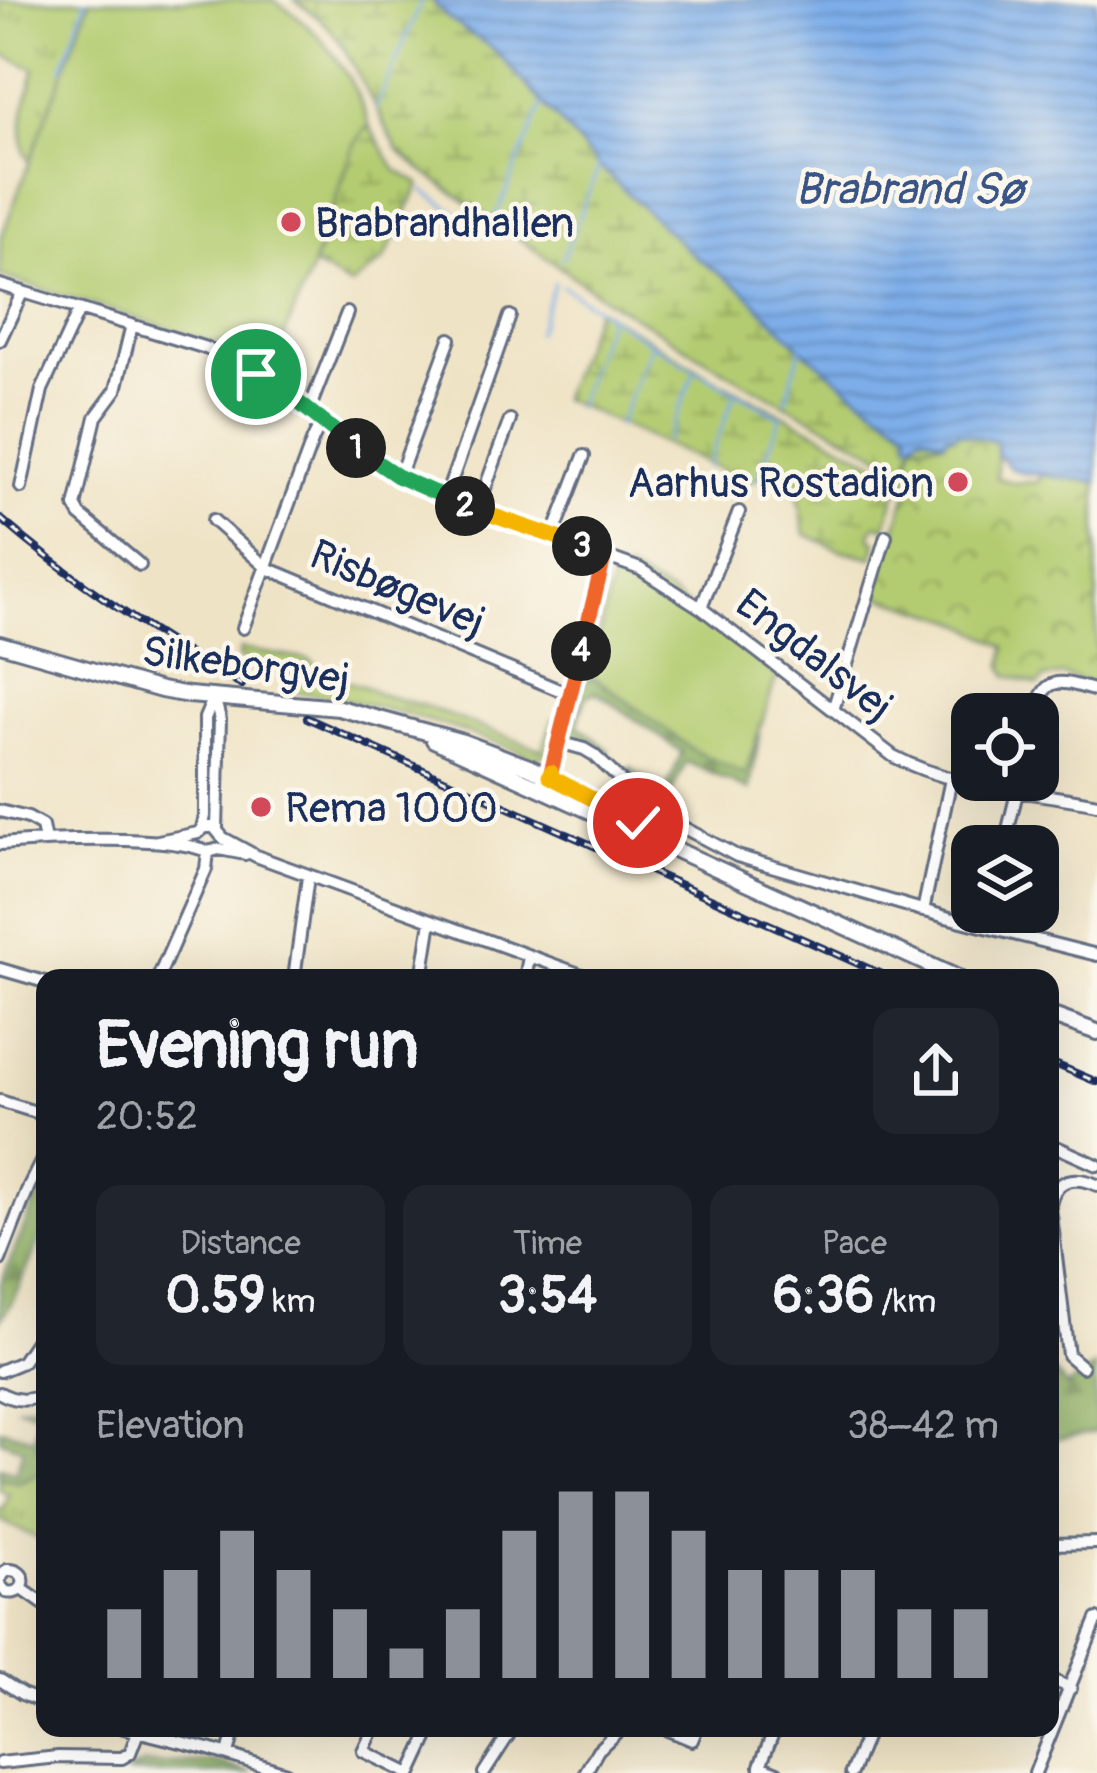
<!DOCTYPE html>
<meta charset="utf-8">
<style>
:root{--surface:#171b24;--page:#20242c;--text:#f1f3f6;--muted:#9ea1a6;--accent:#8c9099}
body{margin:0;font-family:Pangolin,sans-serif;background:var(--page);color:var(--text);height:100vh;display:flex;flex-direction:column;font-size:45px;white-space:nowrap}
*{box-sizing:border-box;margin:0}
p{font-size:39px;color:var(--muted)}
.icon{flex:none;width:66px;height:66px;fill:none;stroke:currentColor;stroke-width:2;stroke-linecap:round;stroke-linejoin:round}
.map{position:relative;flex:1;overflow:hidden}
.panel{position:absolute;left:36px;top:969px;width:1023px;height:768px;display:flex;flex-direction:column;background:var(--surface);border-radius:24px;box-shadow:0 12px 48px #0002}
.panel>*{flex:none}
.fabs{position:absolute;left:951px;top:693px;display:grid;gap:24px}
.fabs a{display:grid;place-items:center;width:108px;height:108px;border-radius:24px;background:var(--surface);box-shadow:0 12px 48px #0002;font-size:60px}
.pin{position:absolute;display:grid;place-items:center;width:102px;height:102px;color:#fff;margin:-51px;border:6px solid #fff;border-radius:50%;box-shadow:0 3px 12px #0007}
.km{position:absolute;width:60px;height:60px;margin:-30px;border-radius:50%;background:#222;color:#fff;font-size:33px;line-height:60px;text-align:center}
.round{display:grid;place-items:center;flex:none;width:126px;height:126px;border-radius:24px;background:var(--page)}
.head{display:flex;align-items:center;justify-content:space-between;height:204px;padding:0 60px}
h1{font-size:66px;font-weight:700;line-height:90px}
.figures{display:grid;grid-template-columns:repeat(3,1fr);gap:18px;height:204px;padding:12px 60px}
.figures div{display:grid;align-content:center;border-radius:24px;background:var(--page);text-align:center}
.figures b{font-size:51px;font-weight:700}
.figures small{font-size:33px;font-weight:400}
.figures p{font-size:33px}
.chart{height:336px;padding:24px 60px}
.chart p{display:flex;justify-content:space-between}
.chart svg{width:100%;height:216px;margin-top:12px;stroke:var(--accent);stroke-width:6}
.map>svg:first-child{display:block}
.grass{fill:url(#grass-tufts);stroke:#687e68;stroke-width:3}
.forest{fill:url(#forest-firs);stroke:#557060;stroke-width:3}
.wetland{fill:url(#wetland-marsh);stroke:#687e68;stroke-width:3}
.park{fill:url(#park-crowns);stroke:#687e68;stroke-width:3}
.garden{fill:#b4cc71;stroke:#687e68;stroke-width:3}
.water{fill:url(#water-rules);stroke:#4c6ea4;stroke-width:3}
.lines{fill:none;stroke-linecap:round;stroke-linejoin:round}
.stream{stroke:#7eaee9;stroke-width:3}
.minor-casing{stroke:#656e82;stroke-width:16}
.major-casing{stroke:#656e82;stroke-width:20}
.minor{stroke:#fff;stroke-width:10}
.major{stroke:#fff;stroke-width:14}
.rail-casing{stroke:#1b2f5e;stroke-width:8}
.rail{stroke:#fbf7ec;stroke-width:3;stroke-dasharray:9;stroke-linecap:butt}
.split-1-casing{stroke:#fff;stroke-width:24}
.split-2-casing{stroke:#fff;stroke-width:24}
.split-3-casing{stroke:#fff;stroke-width:24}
.split-4-casing{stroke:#fff;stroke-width:24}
.split-5-casing{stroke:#fff;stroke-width:24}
.split-6-casing{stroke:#fff;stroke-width:24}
.split-1{stroke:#22a559;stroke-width:15}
.split-2{stroke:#22a559;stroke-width:15}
.split-3{stroke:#f5b400;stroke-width:15}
.split-4{stroke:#f0652b;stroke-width:15}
.split-5{stroke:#f0652b;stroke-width:15}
.split-6{stroke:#f5b400;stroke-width:15}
.poi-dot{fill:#d1495b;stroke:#fbf7ec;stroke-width:4.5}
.labels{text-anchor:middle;stroke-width:9;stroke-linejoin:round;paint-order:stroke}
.poi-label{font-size:42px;fill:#1b2f5e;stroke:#fbf7ec;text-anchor:start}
.street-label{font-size:42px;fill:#1b2f5e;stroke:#fbf7ec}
.water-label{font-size:45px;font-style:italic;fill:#395588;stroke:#fbf7ec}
</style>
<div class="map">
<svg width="1097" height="1773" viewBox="0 0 1097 1773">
<defs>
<pattern id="grass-tufts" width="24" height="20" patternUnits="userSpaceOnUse" patternTransform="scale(3)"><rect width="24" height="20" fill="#b4cc71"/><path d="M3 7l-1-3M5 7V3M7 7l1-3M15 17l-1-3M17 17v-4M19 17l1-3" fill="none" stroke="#92a660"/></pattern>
<pattern id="forest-firs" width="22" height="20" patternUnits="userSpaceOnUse" patternTransform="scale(3)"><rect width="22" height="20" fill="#8fb063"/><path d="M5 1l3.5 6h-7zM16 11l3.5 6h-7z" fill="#749055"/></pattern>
<pattern id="wetland-marsh" width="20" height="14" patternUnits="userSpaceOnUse" patternTransform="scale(3)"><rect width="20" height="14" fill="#b4cc71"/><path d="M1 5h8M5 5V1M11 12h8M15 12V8" fill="none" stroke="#92a660"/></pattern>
<pattern id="park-crowns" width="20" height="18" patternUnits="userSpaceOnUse" patternTransform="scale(3)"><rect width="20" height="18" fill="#b4cc71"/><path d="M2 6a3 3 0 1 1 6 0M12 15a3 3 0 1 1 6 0" fill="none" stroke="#92a660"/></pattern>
<pattern id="water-rules" width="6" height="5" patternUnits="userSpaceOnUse" patternTransform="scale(3)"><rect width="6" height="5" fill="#7eaee9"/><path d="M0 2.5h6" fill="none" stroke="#668ec0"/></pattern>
</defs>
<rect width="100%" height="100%" fill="#fbf7ec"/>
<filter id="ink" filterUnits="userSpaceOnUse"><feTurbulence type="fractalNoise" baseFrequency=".00833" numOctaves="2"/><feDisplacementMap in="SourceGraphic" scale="24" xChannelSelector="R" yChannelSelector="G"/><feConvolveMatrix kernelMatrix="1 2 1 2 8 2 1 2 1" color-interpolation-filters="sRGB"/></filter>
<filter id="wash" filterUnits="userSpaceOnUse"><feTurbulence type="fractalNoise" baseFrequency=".004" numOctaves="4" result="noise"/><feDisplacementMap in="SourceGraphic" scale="48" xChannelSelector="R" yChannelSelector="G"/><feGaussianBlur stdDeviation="2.7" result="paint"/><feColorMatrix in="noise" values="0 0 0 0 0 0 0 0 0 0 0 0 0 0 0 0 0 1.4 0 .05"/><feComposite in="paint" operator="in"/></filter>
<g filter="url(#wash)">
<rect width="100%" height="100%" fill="#efe3c5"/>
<path class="grass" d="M0 0H91L33 166C12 144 27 96 35 69L0 53Z
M240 649 310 660 331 677 368 688 378 694 421 705 542 750 553 719 557 720 549 753 537 758C456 726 374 701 288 691L287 676 282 671 239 658Z
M45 1471V1542L0 1520V1509H4L9 1494 0 1491V1478L18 1482Z"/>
<path class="forest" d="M595 678 694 750 746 771 760 733 749 790 686 762 670 795 656 798 627 772 631 767 637 773 667 788 682 752 597 692 586 696 577 725 609 750 608 756C596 746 578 743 570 730L582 681Z
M45 1178V1229L14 1298 0 1321V1285Z
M1095 1367 1097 1432 1050 1440V1368L1067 1387Z
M45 1401 36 1446 45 1449V1471L18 1482 0 1478V1467L16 1472 23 1449 0 1439V1429L33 1438 39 1413 19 1407Z
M214 1762 252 1773H125L143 1765Z"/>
<path class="wetland" d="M295 0H432L449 19 495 50 599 166 693 255 742 289 801 348 853 391 916 436 922 433 945 442 934 445 916 442 908 463 904 467 744 382 604 298 424 172 398 150 343 46 327 25Z
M370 127 395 169 420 184 384 260 351 286 313 265 354 146 365 129Z
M597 308 709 376 868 458 898 478 900 482 885 528 877 524 872 530 871 538 876 541 873 558 840 550 805 534 798 495 788 489 780 477 767 476 747 481 561 398Z"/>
<path class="park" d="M956 432 997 442V478L1017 483 1038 482 1042 475 1097 482V685L1062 675 1044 678 1038 685 1008 676 1003 666 1006 647 956 620 875 595 908 490 904 467 908 462 914 443 945 442 947 435 955 436Z"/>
<path class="garden" d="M90 0H273C323 30 352 73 370 127L365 129 354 146 313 265 270 371 225 346 0 276V241Z
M628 571 672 595 777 675 746 772 743 773 693 750 596 678 589 679 612 579Z"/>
<path class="water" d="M432 0H1097V482L1024 473 1010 468 997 454V442L957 432 955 435 947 434 945 441 922 433 914 441 909 442 908 429 853 391 801 348 742 289 693 255 599 166 495 50 449 19Z"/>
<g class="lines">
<path class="stream" d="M62 69 86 0
M376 108 422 0
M423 190 482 231
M494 221 542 105
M562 260 599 166
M562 286 673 357
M537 333 555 282
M678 360 781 417 757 480
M786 400 801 348
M576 408 608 319
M618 426 651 344
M667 441 695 370
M707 467 734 396"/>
</g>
</g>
<g filter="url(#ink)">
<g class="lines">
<defs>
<path id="minor" d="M0 285 206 348 270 382 364 454 422 489 640 569 701 608 893 756C954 789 1029 790 1097 804
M132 325 116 390 96 417 75 506 80 515 140 565
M0 340 22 293
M309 410 347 313
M399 477 450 339
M21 487 42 390 79 310
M445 499 510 316
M477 510 510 420
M213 520 267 568 571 695
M553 536 584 456
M701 608 739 512
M243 628 313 439 322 421
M215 700 220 719 217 828
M833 710 886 536
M1035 714C1045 671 1063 682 1097 691
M559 742 584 749 594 755 638 797 667 819 737 856 946 917 1097 955
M546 783 553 768 605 554
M0 811 28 818 42 826 45 841
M202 828 205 816V718L214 697
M158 841 198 833 205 827H214L223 838 256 856 590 978
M0 844C44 840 174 834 208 852L219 849 245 854
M1004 846 1020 780
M923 911 951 779
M0 969 45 982
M158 978 206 869 208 852
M294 978 308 877
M422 978 431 921
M525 978 529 957
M0 1101 45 1115
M1050 1144 1097 1165
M1050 1205C1055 1178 1075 1175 1097 1185
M1050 1207 1068 1355 1082 1367
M0 1260 29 1186 45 1154
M0 1371 22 1362 45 1328
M0 1393C17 1402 27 1401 45 1395
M1050 1544 1097 1543
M0 1578 7 1570C30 1568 28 1597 6 1592L0 1585
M22 1589 45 1605
M1050 1679 1071 1688
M0 1680 22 1694 45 1703
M124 1728 209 1749 286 1773
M374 1728 363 1751 408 1773
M663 1728 692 1740 697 1728
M775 1728 760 1766 777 1773
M228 1754 235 1728
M0 1763 58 1757 122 1758 130 1753 138 1732
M411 1773 432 1728
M484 1773 513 1728
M585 1773 598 1750 621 1728
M851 1773 869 1728
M1035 1773 1097 1619"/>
<path id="major" d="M0 644 161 690 189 695 339 708 463 742 529 767 602 802 674 847
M434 740 958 978
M1050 1015 1097 1032"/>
</defs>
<use href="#minor" class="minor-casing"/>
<use href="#major" class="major-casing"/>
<use href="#minor" class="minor"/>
<use href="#major" class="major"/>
<defs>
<path id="rail" d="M0 518C75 583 156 636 242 685
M307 718 890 978
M1050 1062 1097 1082"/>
</defs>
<use href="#rail" class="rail-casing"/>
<use href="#rail" class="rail"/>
</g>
</g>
<g class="lines" filter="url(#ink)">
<defs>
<path id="split-1" d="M256 374 284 391 356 448"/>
<path id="split-2" d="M356 448 399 477 465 506"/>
<path id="split-3" d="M465 506 582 546"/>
<path id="split-4" d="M581 651 605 554 582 546"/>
<path id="split-5" d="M551 772 581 651"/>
<path id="split-6" d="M551 772 549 776 638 823"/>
</defs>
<use href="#split-1" class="split-1-casing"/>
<use href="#split-2" class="split-2-casing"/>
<use href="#split-3" class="split-3-casing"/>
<use href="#split-4" class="split-4-casing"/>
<use href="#split-5" class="split-5-casing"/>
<use href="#split-6" class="split-6-casing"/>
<use href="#split-1" class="split-1"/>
<use href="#split-2" class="split-2"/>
<use href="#split-3" class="split-3"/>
<use href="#split-4" class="split-4"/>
<use href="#split-5" class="split-5"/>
<use href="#split-6" class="split-6"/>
</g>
<g class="poi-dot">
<circle cx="291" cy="222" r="12"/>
<circle cx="958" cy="482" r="12"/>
<circle cx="261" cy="807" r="12"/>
</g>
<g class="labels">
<g class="poi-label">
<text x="315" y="237">Brabrandhallen</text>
<text x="934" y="497" text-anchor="end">Aarhus Rostadion</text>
<text x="285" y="822">Rema 1000</text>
</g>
<g class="street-label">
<text transform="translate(398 587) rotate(23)" y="15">Risbøgevej</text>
<text transform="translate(815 654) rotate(38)" y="15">Engdalsvej</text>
<text transform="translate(246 664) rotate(8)" y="15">Silkeborgvej</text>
</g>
<g class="water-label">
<text x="909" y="204">Brabrand Sø</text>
</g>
</g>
</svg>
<div class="fabs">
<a><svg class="icon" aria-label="locate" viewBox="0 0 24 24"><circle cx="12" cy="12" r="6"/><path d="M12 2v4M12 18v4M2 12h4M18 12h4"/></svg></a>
<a><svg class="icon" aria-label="layers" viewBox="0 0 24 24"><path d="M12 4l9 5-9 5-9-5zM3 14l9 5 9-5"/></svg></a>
</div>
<div class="pin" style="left:256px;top:374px;background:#1e9e55"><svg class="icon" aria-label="arrive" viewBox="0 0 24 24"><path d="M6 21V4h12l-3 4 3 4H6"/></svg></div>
<div class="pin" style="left:638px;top:823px;background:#d93025"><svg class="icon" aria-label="check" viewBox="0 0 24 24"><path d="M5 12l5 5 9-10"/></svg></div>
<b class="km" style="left:356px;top:448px">1</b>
<b class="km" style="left:465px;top:506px">2</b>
<b class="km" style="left:582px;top:546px">3</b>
<b class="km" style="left:581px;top:651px">4</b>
<section class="panel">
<div class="head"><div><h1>Evening run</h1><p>20:52</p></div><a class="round"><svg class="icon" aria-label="share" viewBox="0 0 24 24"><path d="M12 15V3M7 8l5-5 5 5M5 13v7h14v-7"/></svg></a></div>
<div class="figures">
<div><p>Distance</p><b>0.59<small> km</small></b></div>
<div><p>Time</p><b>3:54</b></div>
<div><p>Pace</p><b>6:36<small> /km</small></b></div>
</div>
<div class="chart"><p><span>Elevation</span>38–42 m</p>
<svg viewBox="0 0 160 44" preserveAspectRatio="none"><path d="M5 44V30M15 44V22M25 44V14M35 44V22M45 44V30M55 44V38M65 44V30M75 44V14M85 44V6M95 44V6M105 44V14M115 44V22M125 44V22M135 44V22M145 44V30M155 44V30"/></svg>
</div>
</section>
</div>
